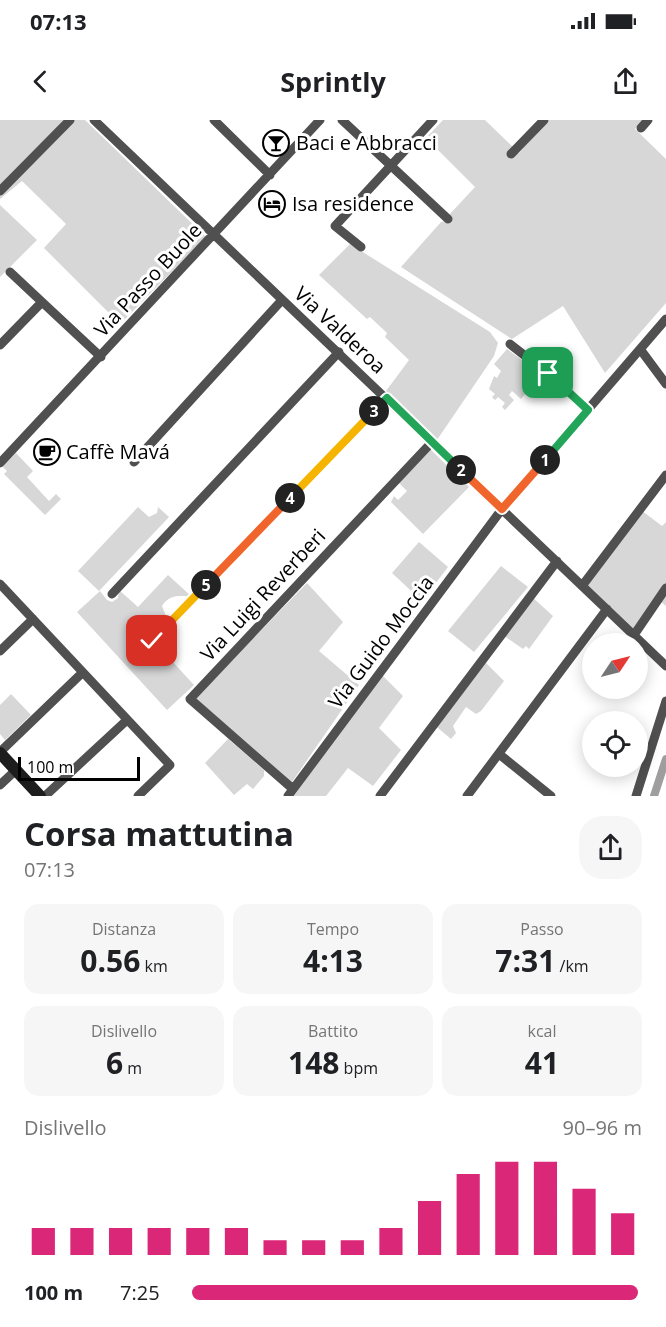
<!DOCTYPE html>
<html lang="it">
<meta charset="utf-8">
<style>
:root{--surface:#fff;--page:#f6f6f6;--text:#202124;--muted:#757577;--accent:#db2777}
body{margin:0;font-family:"Open Sans",sans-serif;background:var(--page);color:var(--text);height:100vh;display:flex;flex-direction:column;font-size:22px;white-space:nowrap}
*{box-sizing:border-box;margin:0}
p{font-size:20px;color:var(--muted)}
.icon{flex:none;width:33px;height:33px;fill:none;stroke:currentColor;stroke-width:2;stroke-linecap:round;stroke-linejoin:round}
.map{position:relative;height:676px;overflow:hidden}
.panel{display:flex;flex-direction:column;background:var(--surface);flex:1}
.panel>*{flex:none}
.needle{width:39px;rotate:55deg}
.fabs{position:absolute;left:582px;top:513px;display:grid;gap:12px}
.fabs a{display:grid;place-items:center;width:66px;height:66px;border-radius:50%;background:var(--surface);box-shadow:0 3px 15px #0003;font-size:30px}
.scale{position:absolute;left:18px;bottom:15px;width:122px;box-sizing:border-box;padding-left:6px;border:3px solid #000;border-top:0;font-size:16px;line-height:21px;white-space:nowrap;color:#000;-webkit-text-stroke:4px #fff;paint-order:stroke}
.pin{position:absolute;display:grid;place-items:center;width:51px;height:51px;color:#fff;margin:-26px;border-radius:12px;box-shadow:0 3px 9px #0006}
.km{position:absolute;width:30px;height:30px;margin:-15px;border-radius:50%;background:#222;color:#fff;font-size:16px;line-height:30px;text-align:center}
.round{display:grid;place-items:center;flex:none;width:63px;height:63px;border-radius:24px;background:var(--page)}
.overview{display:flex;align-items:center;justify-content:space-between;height:102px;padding:0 24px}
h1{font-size:33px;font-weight:700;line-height:45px}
.metrics{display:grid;grid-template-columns:repeat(3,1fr);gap:9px;height:102px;padding:6px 24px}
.metrics div{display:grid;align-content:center;border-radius:15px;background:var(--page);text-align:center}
.metrics b{font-size:30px;font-weight:700}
.metrics small{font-size:16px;font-weight:400}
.metrics p{font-size:16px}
.chart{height:168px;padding:12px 24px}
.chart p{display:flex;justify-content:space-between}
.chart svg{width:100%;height:108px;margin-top:6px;stroke:var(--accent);stroke-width:6}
ul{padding:0 24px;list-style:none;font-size:20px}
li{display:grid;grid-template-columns:96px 72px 1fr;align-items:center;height:45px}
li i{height:15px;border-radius:8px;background:var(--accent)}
.status{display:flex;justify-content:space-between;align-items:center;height:42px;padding:0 30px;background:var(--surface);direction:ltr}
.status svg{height:16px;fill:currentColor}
header{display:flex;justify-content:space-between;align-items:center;height:78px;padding:0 24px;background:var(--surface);font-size:27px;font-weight:700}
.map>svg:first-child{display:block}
.green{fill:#d7d7d7}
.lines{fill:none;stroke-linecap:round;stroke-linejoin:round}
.canal{stroke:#9e9e9e;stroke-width:8}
.street{stroke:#505050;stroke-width:9}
.secondary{stroke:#1d1d1d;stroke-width:12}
.split-1-casing{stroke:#fff;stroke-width:12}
.split-2-casing{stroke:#fff;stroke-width:12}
.split-3-casing{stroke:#fff;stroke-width:12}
.split-4-casing{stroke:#fff;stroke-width:12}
.split-5-casing{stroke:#fff;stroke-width:12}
.split-6-casing{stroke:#fff;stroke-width:12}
.split-1{stroke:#22a559;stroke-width:8}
.split-2{stroke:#f0652b;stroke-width:8}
.split-3{stroke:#22a559;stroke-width:8}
.split-4{stroke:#f5b400;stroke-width:8}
.split-5{stroke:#f0652b;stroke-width:8}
.split-6{stroke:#f5b400;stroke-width:8}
.labels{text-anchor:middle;stroke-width:6;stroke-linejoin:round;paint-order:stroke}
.poi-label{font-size:20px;fill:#000;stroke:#fff;text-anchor:start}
.street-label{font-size:20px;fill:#000;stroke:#fff}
</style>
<div class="status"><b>07:13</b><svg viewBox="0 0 49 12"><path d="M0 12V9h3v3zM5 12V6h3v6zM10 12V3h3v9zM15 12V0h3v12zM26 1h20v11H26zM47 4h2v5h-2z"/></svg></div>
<header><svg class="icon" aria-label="back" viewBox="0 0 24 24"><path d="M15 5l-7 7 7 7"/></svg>Sprintly<svg class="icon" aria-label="share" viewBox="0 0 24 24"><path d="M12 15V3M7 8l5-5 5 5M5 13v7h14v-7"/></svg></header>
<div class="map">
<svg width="666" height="676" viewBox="0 0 666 676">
<rect width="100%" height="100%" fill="#fff"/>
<path class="green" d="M0 0H85L206 117 120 204 44 128 66 104 22 61 0 79Z
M443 0H485L519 33 549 0H643L635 9 666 39V183L605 253 563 186 512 219 401 147 441 102 449 100 448 96 475 67 426 18Z
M0 85 37 120 0 157Z
M350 124 490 212 498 223 494 236 437 320 386 271 409 240 385 217 387 213 370 197 367 199 319 155Z
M507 229 541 254 521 279 512 271 509 275 514 280 505 290 502 287 505 283 498 277 495 280 492 277 495 274 489 269 494 256 497 258 501 251 494 244Z
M430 329 469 367 423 414 391 382 394 376 398 380 407 371 398 362Z
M16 333 33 351 27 357 49 381 56 374 61 379 45 395 4 354 7 351 2 346Z
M138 387 149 397 157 393 158 387 169 397 99 471 78 451Z
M641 390 662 406 666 402V486L661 482 637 515 583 466Z
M419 422 448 447 422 481 392 453Z
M501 446 528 467 474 532 448 511Z
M168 455 191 476C179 476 169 474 162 486L168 501 150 517 194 565 167 590 77 492 100 471 107 480 112 482 118 478 119 470 138 487Z
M307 463 343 502 319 531 359 565 292 662 195 578Z
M531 476 553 496 529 529 526 526 523 529 503 515Z
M484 541 504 561 481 591 476 594 466 587 453 606 456 613 451 619 432 603Z
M381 554 403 576 379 608 401 630 373 666 348 648 326 676H294Z
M11 574 31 595 5 620 0 614V585Z
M228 619 264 650V656L253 669 247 664 234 675 205 643Z"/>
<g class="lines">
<path class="canal" d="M654 676 666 639"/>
<path class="street" d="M94 0 666 546
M214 0 270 55
M342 0 448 99
M641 8 648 0
M511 34 544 0
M0 71 70 0
M361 127 335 106 433 0
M10 152 42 182
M510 224 547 253 588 290
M0 225 42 182 101 237
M640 229 666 264
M134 342 282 180
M0 343 320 0
M0 464 170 645 138 676
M582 466 666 355
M112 474 339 232
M634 515 666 468
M152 521 387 278
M0 531 33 499
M0 632 82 553
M499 634 551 676
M0 665 16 650
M293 669 190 579 432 322
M45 676 127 600
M288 676 502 389 666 199
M380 676 557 441
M467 676 607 489
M636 676 666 581"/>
<path class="secondary" d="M0 633 40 676"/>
</g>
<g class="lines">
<defs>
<path id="split-1" d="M545 340 588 290 548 253"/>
<path id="split-2" d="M461 350 502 389 545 340"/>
<path id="split-3" d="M374 291 387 278 461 350"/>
<path id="split-4" d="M290 378 374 291"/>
<path id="split-5" d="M206 465 290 378"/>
<path id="split-6" d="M152 521 206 465"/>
</defs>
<use href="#split-1" class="split-1-casing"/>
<use href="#split-2" class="split-2-casing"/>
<use href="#split-3" class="split-3-casing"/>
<use href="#split-4" class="split-4-casing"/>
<use href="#split-5" class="split-5-casing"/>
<use href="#split-6" class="split-6-casing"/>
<use href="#split-1" class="split-1"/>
<use href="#split-2" class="split-2"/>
<use href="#split-3" class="split-3"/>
<use href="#split-4" class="split-4"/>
<use href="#split-5" class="split-5"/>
<use href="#split-6" class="split-6"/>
</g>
<defs>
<symbol id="bar-ring" viewBox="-11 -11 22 22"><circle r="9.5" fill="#fff" stroke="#000" stroke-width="1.5"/><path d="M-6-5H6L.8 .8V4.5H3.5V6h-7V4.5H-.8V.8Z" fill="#000"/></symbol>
<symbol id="hotel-ring" viewBox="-11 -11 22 22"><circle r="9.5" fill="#fff" stroke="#000" stroke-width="1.5"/><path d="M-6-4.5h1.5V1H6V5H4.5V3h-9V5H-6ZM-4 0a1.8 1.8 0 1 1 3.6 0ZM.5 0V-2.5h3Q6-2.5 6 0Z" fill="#000"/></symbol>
<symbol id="cafe-ring" viewBox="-11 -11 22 22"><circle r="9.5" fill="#fff" stroke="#000" stroke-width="1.5"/><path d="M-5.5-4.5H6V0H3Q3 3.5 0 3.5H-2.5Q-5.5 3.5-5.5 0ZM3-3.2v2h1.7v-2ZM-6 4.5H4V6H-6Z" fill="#000"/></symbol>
</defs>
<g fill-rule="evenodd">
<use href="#bar-ring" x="261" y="8" width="30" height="30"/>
<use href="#hotel-ring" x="257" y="69" width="30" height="30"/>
<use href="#cafe-ring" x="32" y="317" width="30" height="30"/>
</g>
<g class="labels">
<g class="poi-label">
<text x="296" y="30">Baci e Abbracci</text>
<text x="292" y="91">Isa residence</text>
<text x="66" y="339">Caffè Mavá</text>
</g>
<g class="street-label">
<text transform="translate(148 160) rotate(-47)" y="7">Via Passo Buole</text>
<text transform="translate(340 210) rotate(43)" y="7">Via Valderoa</text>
<text transform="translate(263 475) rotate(-47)" y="7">Via Luigi Reverberi</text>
<text transform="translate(381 522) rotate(-53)" y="7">Via Guido Moccia</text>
</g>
</g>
</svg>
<div class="fabs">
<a><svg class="needle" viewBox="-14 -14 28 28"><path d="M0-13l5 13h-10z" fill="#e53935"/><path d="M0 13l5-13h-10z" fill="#757577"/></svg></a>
<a><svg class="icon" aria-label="locate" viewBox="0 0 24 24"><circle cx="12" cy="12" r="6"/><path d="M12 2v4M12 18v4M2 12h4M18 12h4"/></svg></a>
</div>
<div class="scale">100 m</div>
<div class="pin" style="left:548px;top:253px;background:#1e9e55"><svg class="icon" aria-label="arrive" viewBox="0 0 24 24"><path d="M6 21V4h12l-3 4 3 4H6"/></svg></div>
<div class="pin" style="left:152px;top:521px;background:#d93025"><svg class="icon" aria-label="check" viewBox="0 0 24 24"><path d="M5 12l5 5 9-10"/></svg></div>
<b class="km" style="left:545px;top:340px">1</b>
<b class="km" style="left:461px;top:350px">2</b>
<b class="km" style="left:374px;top:291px">3</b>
<b class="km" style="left:290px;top:378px">4</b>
<b class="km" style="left:206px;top:465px">5</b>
</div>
<section class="panel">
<div class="overview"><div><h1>Corsa mattutina</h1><p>07:13</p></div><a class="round"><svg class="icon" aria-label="share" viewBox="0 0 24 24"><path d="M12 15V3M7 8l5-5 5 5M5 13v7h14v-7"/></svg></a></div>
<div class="metrics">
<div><p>Distanza</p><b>0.56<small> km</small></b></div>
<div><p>Tempo</p><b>4:13</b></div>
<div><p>Passo</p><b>7:31<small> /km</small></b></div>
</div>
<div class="metrics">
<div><p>Dislivello</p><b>6<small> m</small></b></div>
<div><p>Battito</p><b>148<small> bpm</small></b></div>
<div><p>kcal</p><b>41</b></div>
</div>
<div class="chart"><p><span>Dislivello</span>90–96 m</p>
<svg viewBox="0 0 160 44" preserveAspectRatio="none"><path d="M5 44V33M15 44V33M25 44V33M35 44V33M45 44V33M55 44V33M65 44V38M75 44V38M85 44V38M95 44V33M105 44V22M115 44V11M125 44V6M135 44V6M145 44V17M155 44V27"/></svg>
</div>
<ul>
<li><b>100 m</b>7:25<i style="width:99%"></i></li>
</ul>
</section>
